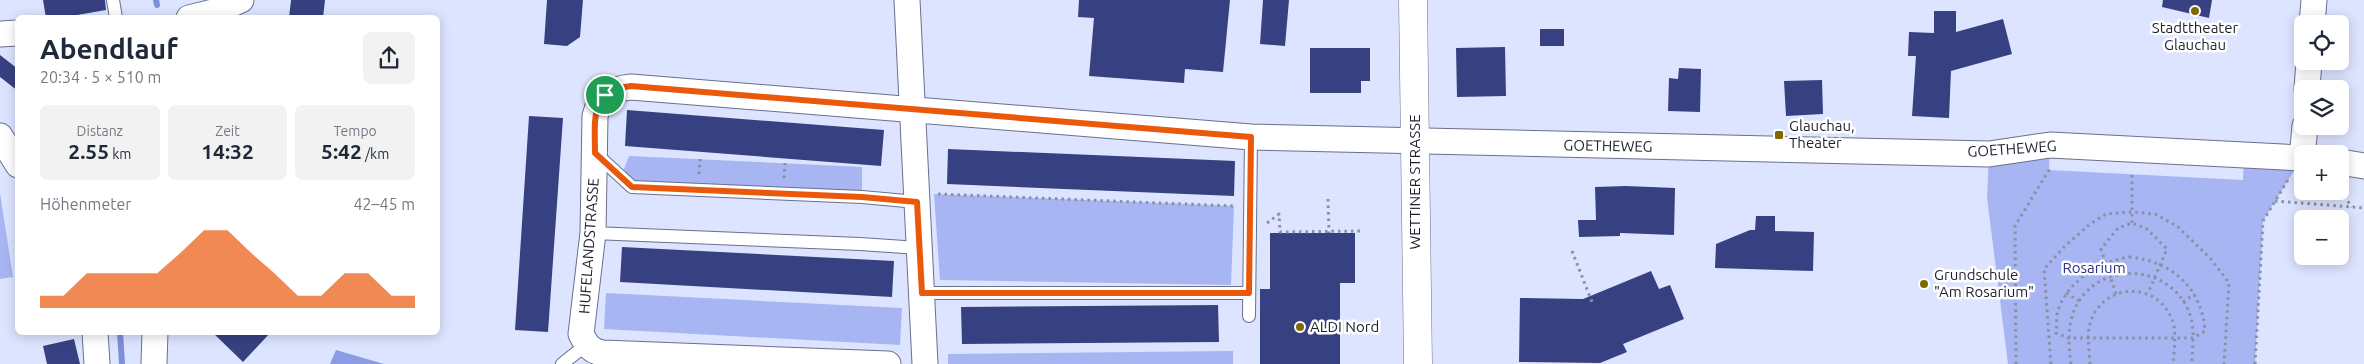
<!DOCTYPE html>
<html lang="de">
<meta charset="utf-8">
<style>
:root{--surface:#fff;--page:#f2f2f3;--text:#1f2937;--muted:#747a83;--accent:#ea580c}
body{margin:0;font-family:Ubuntu,sans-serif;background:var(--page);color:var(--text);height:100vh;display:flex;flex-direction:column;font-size:19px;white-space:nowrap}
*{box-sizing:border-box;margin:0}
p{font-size:16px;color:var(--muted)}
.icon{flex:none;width:28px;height:28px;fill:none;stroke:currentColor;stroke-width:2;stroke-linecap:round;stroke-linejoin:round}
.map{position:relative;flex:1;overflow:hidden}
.sheet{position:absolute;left:15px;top:15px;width:425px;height:320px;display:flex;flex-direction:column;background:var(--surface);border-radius:8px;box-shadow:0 2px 12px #0003}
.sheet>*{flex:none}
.controls{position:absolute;left:2294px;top:15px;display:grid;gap:10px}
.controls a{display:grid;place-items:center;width:55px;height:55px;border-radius:8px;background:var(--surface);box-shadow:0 2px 12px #0003;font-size:25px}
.pin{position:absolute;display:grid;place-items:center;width:42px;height:42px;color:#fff;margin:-21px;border:2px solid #fff;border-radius:50%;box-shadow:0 1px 5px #0007}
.round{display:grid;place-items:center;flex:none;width:52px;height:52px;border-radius:8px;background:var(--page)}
.headline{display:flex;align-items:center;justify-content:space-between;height:85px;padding:0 25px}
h1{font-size:28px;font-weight:600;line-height:38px}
.metrics{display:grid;grid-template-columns:repeat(3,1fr);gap:8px;height:85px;padding:5px 25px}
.metrics div{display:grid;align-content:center;border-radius:8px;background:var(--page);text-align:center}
.metrics b{font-size:21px;font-weight:600}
.metrics small{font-size:14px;font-weight:400}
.metrics p{font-size:14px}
.chart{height:140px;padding:10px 25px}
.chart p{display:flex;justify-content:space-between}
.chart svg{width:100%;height:90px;margin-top:5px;fill:var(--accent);opacity:.7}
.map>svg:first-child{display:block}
.green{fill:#a7b5f3}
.forest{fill:#8b9be4}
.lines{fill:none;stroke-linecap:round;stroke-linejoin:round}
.stream{stroke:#7f8fd7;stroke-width:6}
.building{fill:#374182}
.service-casing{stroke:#69708d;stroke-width:14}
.minor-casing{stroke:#69708d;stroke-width:27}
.tertiary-casing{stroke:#69708d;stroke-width:29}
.path{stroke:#8a90a4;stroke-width:3;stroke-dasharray:2.5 4;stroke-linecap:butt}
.service{stroke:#fff;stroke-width:12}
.minor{stroke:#fff;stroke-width:25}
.tertiary{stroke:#fff;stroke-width:28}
.route-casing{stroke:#fff;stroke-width:10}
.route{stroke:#ea580c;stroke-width:6}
.poi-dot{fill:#7e6800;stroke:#fff;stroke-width:2}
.labels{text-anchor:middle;stroke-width:5;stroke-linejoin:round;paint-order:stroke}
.poi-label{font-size:15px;fill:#1e212d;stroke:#fff;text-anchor:start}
.street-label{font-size:15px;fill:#1e212d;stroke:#fff}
.park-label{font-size:15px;fill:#2b3185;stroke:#fff}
</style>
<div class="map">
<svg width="2364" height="364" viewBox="0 0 2364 364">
<rect width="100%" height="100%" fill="#dde4ff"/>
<path class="green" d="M2050 145 2049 170 2243 180 2244 155 2302 158 2263 221 2255 364H2008L1987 198 1989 154Z
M629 156 862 167V197L632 187 624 169Z
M0 193 13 277 0 279Z
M934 194 1234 206 1231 285 940 280Z
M606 293 902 308 900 345 604 329Z
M1233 351V364H948V354Z"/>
<path class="forest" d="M336 350 384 364H330Z"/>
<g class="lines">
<path class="stream" d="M156 0 157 5
M120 332 122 364"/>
</g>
<path class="building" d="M43 0H105L106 10 60 18H46Z
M291 0H325L323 18H289Z
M547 0H583L580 37 567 46 544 44Z
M1079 0H1230L1223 72 1185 69 1184 83 1089 76 1094 18 1078 17Z
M1263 0H1289L1285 46 1260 44Z
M2163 0H2212L2209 18 2162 7Z
M1934 11H1956V32L2003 19 2012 54 1951 71 1949 118 1912 116 1916 56H1908L1909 32 1934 33Z
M1540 29H1564V46H1540Z
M1505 47 1506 96 1457 97 1456 48Z
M1310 48H1370V81H1361V93H1310Z
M0 55 18 69V91L0 77Z
M1679 68 1701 69 1700 112 1668 111 1669 78 1678 79Z
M1822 80 1823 114 1786 116 1784 81Z
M627 110 884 130 881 166 625 146Z
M529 116 563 118 548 332 515 330Z
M948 149 1235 161 1234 196 947 184Z
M1626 186 1675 188 1674 235 1620 233V236L1579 237 1578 220H1596L1595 187Z
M1756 216H1775V231L1814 232 1813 271 1715 268 1716 244 1750 230H1755Z
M1270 233H1355V283H1340V364H1260V289H1270Z
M622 247 894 261 892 297 620 282Z
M1651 271 1659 289 1670 285 1684 319 1623 344 1627 352 1600 363 1519 362 1520 298 1583 299Z
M1218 305 1219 342 962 344 961 307Z
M212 332H271L243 362Z
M74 339 80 364H47L43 346Z"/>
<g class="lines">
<defs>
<path id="service" d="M113 0 116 18
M595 153 632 187 862 197 917 202
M593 233 860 244 919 248
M922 293H1249
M1249 316 1251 137
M562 364 586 345"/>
<path id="minor" d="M907 0 925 364
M189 18 217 11 241 0
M2312 24 2314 0
M0 34 18 33
M2307 89 2309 61
M0 136 18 165
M2302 158 2305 126
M2340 162 2364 166
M95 332 97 364
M154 364 155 332
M888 364 603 353C591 352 586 344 581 334L593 233 595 116C600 96 611 89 631 87L1251 137 1989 154 2050 145 2302 158"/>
<path id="tertiary" d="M1413 0 1418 364"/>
</defs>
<use href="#service" class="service-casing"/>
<use href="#minor" class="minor-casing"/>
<use href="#tertiary" class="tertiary-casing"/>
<path class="path" d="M699 174 700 159
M784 178 785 163
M2340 191 2352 207
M938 194 1234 206
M1328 199 1329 233
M2275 201 2364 208
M1267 223 1279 214 1280 232 1362 231
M2132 223V171
M1572 251 1592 302
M2129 257C2172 261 2202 288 2205 331L2193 338H2068L2056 333C2057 326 2056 317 2058 310 2069 280 2099 262 2129 257Z
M2066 293 2079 301
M2116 294 2101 249 2118 228 2132 223 2147 229 2167 249 2148 293
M2183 302 2194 294
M2016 364 2015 226 2049 170V167
M2051 364 2044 269 2065 246 2090 224 2106 214 2132 212 2155 214 2177 226 2210 258 2229 283 2224 364
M2071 364C2068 342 2067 320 2079 301 2108 257 2177 268 2191 318 2195 333 2192 349 2192 364
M2090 364C2089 347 2085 327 2095 312 2116 279 2165 287 2174 326 2176 338 2174 352 2173 364
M2255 364 2263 221 2288 180"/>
<use href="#service" class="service"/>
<use href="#minor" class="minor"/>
<use href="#tertiary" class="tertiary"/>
</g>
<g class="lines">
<defs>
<path id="route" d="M631 86 1251 137 1249 293H922L917 202 862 197 632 187 595 153C595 120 589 91 631 86Z"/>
</defs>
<use href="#route" class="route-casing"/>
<use href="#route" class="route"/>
</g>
<g class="poi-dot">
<circle cx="2195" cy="11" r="5"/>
<rect x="1774" y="130" width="10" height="10" rx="2.5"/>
<circle cx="1924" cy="284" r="5"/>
<circle cx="1300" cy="327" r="5"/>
</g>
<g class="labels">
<g class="poi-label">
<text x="2195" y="33" text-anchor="middle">Stadttheater<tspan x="2195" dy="17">Glauchau</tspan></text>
<text x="1789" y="131">Glauchau,<tspan x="1789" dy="17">Theater</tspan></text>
<text x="1934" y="280">Grundschule<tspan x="1934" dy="17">"Am Rosarium"</tspan></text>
<text x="1310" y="332">ALDI Nord</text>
</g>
<g class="street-label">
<text transform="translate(1608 146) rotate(1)" y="5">GOETHEWEG</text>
<text transform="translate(2012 149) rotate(-4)" y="5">GOETHEWEG</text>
<text transform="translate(1415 182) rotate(-90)" y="5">WETTINER STRASSE</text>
<text transform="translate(589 246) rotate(-86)" y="5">HUFELANDSTRASSE</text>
</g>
<g class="park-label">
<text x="2094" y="273">Rosarium</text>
</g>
</g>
</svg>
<div class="controls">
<a><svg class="icon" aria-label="locate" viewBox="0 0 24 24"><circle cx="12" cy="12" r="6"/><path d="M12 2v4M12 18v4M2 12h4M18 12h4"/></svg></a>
<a><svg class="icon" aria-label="layers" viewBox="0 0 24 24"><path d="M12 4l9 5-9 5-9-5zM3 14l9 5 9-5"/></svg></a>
<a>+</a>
<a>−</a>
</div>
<div class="pin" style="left:605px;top:95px;background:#1e9e55"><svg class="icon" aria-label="arrive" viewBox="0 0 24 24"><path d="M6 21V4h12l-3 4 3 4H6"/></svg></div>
<section class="sheet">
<div class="headline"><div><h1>Abendlauf</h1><p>20:34 · 5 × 510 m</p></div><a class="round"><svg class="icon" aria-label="share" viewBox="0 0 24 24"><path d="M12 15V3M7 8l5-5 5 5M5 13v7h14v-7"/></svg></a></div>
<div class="metrics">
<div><p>Distanz</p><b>2.55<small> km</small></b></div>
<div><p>Zeit</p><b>14:32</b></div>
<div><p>Tempo</p><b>5:42<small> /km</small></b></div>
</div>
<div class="chart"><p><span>Höhenmeter</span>42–45 m</p>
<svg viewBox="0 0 160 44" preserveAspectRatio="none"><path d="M0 44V38L10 38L20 27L30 27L40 27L50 27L60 17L70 6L80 6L90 17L100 27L110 38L120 38L130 27L140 27L150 38L160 38V44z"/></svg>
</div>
</section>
</div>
